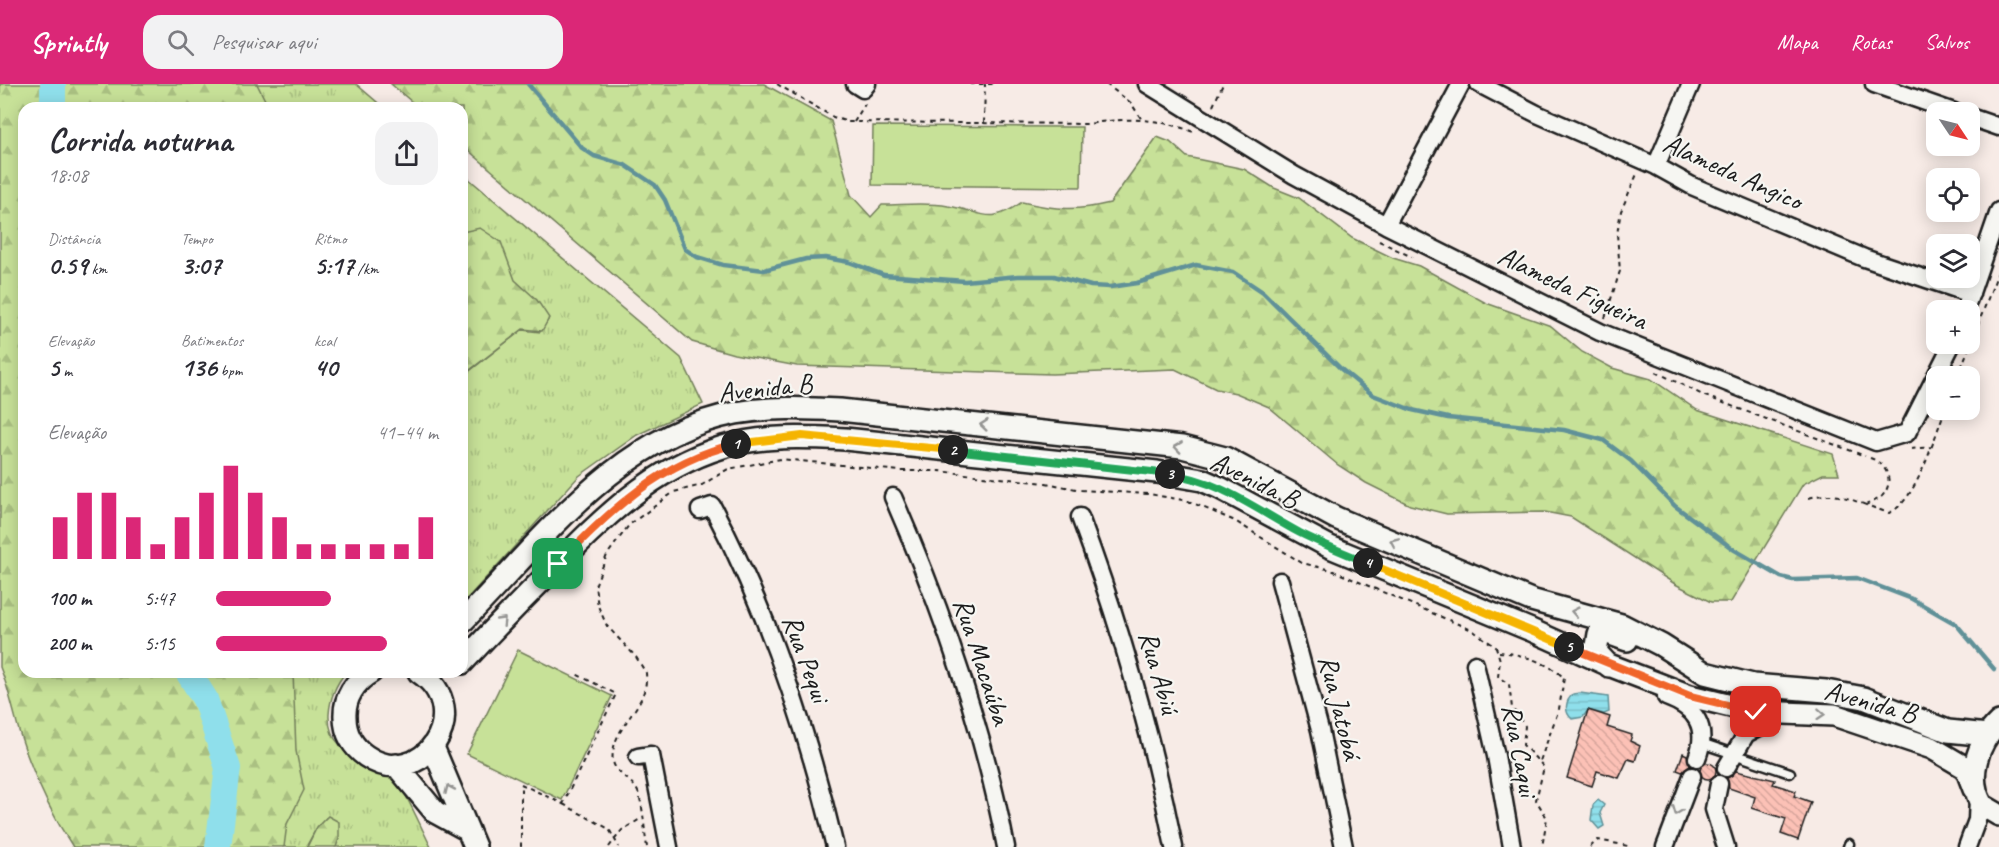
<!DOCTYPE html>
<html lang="pt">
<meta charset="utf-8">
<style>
:root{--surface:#fff;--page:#f2f2f3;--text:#2b2b33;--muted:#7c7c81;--accent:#db2777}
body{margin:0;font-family:Caveat,sans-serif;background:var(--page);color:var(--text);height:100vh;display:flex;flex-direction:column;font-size:22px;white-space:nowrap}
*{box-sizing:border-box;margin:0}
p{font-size:20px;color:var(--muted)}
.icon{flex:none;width:33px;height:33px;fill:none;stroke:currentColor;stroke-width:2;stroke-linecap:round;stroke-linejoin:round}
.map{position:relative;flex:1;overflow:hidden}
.details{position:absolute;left:18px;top:18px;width:450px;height:576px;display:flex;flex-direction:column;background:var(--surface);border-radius:18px;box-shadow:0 3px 15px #0003}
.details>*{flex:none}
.needle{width:39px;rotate:125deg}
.buttons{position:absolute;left:1926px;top:18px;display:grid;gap:12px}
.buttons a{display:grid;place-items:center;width:54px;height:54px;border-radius:12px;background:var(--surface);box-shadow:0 3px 15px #0003;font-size:30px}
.pin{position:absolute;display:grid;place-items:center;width:51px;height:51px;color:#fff;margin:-26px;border-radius:12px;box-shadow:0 3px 9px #0006}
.km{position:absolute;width:30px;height:30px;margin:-15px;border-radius:50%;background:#222;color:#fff;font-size:16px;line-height:30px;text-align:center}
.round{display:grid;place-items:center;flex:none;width:63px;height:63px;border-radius:18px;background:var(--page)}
.summary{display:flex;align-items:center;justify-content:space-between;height:102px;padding:0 30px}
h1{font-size:33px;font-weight:700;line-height:45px}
.metrics{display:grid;grid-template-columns:repeat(3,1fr);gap:9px;height:102px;padding:6px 30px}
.metrics div{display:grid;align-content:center}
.metrics b{font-size:26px;font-weight:700}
.metrics small{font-size:16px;font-weight:400}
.metrics p{font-size:16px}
.chart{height:168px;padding:12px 30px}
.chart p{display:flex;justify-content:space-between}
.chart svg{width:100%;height:108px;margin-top:6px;stroke:var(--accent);stroke-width:6}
ul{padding:0 30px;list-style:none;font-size:20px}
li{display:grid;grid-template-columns:96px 72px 1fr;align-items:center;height:45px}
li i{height:15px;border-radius:8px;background:var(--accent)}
header{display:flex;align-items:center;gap:36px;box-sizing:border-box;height:84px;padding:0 30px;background:var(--accent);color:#fff}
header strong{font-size:28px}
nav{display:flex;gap:33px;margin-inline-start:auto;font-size:21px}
.search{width:420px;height:54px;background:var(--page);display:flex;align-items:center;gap:15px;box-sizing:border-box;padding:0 21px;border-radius:18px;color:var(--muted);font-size:22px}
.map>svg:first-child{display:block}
.grass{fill:url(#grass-tufts);stroke:#727e5a;stroke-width:1.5}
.forest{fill:url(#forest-firs);stroke:#727e5a;stroke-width:1.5}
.garden{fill:#c7e198;stroke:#727e5a;stroke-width:1.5}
.water{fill:url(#water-rules);stroke:#619198;stroke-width:1.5}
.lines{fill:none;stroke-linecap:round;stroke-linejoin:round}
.stream{stroke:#619198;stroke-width:4.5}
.river{stroke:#8fdfeb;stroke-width:26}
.building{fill:url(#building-back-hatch);stroke:#1c1c1c;stroke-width:1.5}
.service-casing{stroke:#1c1c1c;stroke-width:13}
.minor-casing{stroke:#1c1c1c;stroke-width:21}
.tertiary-casing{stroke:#1c1c1c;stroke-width:26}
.path{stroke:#1c1c1c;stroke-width:2;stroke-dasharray:4.5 4.5;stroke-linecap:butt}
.service{stroke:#f6f6f2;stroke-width:8}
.minor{stroke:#f6f6f2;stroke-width:16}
.tertiary{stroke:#f6f6f2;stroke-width:21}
.oneway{stroke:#949492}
.split-1-casing{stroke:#fff;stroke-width:12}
.split-2-casing{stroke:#fff;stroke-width:12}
.split-3-casing{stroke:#fff;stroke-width:12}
.split-4-casing{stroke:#fff;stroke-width:12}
.split-5-casing{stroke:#fff;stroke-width:12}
.split-6-casing{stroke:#fff;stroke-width:12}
.split-1{stroke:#f0652b;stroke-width:8}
.split-2{stroke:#f5b400;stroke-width:8}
.split-3{stroke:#22a559;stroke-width:8}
.split-4{stroke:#22a559;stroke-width:8}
.split-5{stroke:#f5b400;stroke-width:8}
.split-6{stroke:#f0652b;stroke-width:8}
.labels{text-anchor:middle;stroke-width:4.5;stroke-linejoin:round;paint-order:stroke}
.street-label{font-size:28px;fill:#1c1c1c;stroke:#f6f6f2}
</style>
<header>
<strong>Sprintly</strong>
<div class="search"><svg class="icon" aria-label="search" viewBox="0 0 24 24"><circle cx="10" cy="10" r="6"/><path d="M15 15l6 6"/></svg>Pesquisar aqui</div>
<nav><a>Mapa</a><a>Rotas</a><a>Salvos</a></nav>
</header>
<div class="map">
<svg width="1999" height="763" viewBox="0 0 1999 763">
<defs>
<pattern id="grass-tufts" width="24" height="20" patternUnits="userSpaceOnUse" patternTransform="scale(1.5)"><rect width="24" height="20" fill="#c7e198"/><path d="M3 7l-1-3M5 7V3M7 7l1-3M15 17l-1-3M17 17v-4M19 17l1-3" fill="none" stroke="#aac082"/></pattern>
<pattern id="forest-firs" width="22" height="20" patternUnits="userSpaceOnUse" patternTransform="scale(1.5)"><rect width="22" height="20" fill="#c7e198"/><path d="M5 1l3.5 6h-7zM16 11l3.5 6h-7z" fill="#aac082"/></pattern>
<pattern id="water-rules" width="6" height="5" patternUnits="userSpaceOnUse" patternTransform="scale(1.5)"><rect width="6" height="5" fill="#8fdfeb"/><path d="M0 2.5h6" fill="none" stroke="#7bbfc9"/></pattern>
<pattern id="building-back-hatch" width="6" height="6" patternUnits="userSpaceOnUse" patternTransform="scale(1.5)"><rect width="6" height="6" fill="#fcc1b6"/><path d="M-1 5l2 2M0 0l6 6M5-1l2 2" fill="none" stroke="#d7a59c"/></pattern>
</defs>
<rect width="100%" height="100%" fill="#f7ebe6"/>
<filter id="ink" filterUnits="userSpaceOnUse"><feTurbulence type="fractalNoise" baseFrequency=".0167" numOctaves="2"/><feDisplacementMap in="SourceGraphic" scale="12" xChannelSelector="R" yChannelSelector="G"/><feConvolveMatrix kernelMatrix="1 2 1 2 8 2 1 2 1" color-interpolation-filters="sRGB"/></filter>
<g filter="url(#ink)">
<path class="grass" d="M255 0H356L384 24H279L264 17Z
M462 89 681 274 703 320 637 351 579 392 462 520V293L522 246 540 248 548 236 462 149Z
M292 588H346C336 600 330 614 329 630 327 675 373 670 394 693 404 703 423 748 431 763H335L326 734 316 745 306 763H283L295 668Z"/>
<path class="forest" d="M0 0H257L265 16 283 24H24V588H293L296 667 304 706 287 740 284 763H73C51 730 32 688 20 650 13 627 9 605 0 583Z
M391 0H764L831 37 851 111 871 133 882 121C903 121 927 118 948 122 983 127 987 143 1022 118 1056 126 1077 127 1110 119L1157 53 1170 58 1187 73 1244 85 1274 104 1299 114 1352 154 1393 174 1419 182 1486 219 1551 242 1582 268 1612 284 1651 295 1697 326 1833 370 1839 390H1823L1803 400 1731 518H1711L1675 500 1571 433 1545 428 1447 430 1410 421 1366 399 1338 381 1269 323 1236 309 1216 305 1175 285 1052 290 797 282 734 270 692 258 462 61V24H419Z
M480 144 501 158 515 196 537 216 549 234 542 247 523 245 462 292V148Z
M328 732 339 738V755L336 763H307L317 743Z"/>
<path class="garden" d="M873 42 1082 43 1081 103 872 101Z
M518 566 612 612 562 716 467 670Z"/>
<path class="water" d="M1580 609 1608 613 1609 628 1604 630 1588 626 1583 633 1572 635C1564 628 1565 617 1573 610Z
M1598 716 1604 721 1600 729 1604 742 1599 745 1591 736 1593 721Z"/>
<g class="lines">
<path class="stream" d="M528 0 582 64 594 72 625 81 655 101 665 116 685 165 697 173 723 181 764 186 806 175 826 174 849 178 884 191 965 197 1018 192H1054L1091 202 1110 203 1137 199 1196 181 1233 188 1263 208 1341 285 1373 311 1412 326 1448 334 1564 346 1603 356 1631 377 1675 422 1733 465 1781 493 1793 496 1857 494 1912 515 1956 540 1994 585"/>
<path class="river" d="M53 24V0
M188 588 205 615 228 684 218 763"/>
</g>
<path class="building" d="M1588 626 1610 633 1607 643 1632 651 1630 657 1640 662 1635 677 1628 675 1619 694 1597 687 1592 702 1567 694Z
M1683 669 1687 671 1690 682 1682 688 1677 686Z
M1700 687a8 8 0 1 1 16 0a8 8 0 1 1-16 0Z
M1736 687 1775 696 1773 700 1796 707 1794 712 1811 718 1798 756 1781 750 1786 735 1752 724 1755 713 1729 704 1727 694Z"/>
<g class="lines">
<defs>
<path id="service" d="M1701 659 1790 689
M1848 763 1849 760"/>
<path id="minor" d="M855 0 863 5 867 0
M1147 0 1294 91 1386 141 1600 248 1876 358 1907 349 1952 260
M1479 0 1537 30 1656 82 1692 102 1864 174 1971 210
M1874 0 1954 28
M1970 33 1999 43
M1656 82 1691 0
M1386 141 1461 0
M1965 226 1999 127
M893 413C942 525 983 643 1006 763
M700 426 712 422C769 530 807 644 835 763
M1080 433C1121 543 1151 648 1174 763
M1280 497 1320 646 1344 763
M1475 580 1496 672 1512 763
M1666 613C1696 624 1709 643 1697 674
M638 673 651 671 669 763
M1726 684 1746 650 1784 630
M1719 700 1714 725 1726 763
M1665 763 1692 692
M1967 763 1977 736 1978 714"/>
<path id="tertiary" d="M462 538C541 458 618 351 736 329 771 323 805 324 840 326L1182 363 1225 374 1336 434 1531 516 1622 541 1661 561 1705 589 1753 601 1826 607 1864 614 1948 647 1988 651
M462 579C491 548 521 517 551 487 602 435 651 385 723 363 762 351 805 353 845 355L1157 388 1202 396 1220 404 1330 463 1531 546 1609 581 1690 612 1756 628 1834 631 1932 664 1966 684 1974 705
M1609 582 1596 568 1599 550 1605 548 1627 556
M371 588C355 597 344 614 345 633 345 649 353 663 366 672 421 710 477 627 419 588
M1999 638C1977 659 1966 694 1982 721L1999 731
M433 663 475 763
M396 681 435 728 468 746"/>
</defs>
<use href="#service" class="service-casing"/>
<use href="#minor" class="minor-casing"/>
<use href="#tertiary" class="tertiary-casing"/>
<path class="path" d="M777 0 833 33 848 38 1089 40C1124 33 1160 34 1193 48
M970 0H996
M1106 0 1131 19 1142 36
M1213 22 1223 0
M854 38 865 20
M984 39 985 0
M1379 157 1412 173
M1605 234 1620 187 1617 150 1621 127 1637 90
M1656 288 1705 312 1865 372
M1958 292 1999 186
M1911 365 1931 363
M1870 374C1886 379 1895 397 1883 411 1879 416 1871 418 1866 421L1889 429C1917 417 1934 354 1945 326
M1809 414C1831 407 1845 413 1866 421
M1499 568C1519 569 1550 579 1564 594L1559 625 1540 677
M563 720 609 745 619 763
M521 763V700L563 720 616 610 574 589
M609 763 622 746 642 734
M647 763C644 746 644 725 638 708 631 692 609 690 613 668 617 638 649 622 646 589L636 573 607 542 598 522 595 502 607 471 629 441 674 408 702 401 728 385 781 375 900 387H939L1046 399 1081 406 1149 410 1188 417 1235 437 1302 479 1331 486 1472 546 1496 563 1500 576 1498 593 1509 600 1512 624 1525 642 1523 661 1544 683 1536 716 1547 734 1542 763
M1590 763 1598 756 1628 762"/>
<use href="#service" class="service"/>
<use href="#minor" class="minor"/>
<use href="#tertiary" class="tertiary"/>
</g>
<defs><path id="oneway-chevron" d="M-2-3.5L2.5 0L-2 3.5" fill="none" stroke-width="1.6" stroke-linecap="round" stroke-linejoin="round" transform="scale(1.5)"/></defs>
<g class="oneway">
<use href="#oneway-chevron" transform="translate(984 341) rotate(-174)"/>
<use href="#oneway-chevron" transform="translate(1178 363) rotate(-172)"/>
<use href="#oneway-chevron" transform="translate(1394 458) rotate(-157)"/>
<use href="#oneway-chevron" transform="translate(1575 528) rotate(-169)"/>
<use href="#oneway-chevron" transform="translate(502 537) rotate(-46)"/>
<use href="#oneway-chevron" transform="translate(1821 630) rotate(4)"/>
<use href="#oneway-chevron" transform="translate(449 705) rotate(-114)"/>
<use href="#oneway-chevron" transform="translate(1677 727) rotate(111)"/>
</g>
</g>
<g class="lines" filter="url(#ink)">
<defs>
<path id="split-1" d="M558 480C610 427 661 377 736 360"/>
<path id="split-2" d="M736 360 802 352 953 366"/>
<path id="split-3" d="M953 366 1170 390"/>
<path id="split-4" d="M1170 390C1219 396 1257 426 1300 449 1322 460 1345 469 1368 479"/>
<path id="split-5" d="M1368 479 1569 563"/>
<path id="split-6" d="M1569 563 1690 612 1756 628"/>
</defs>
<use href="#split-1" class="split-1-casing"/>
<use href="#split-2" class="split-2-casing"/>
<use href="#split-3" class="split-3-casing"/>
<use href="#split-4" class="split-4-casing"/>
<use href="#split-5" class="split-5-casing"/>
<use href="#split-6" class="split-6-casing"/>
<use href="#split-1" class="split-1"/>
<use href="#split-2" class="split-2"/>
<use href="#split-3" class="split-3"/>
<use href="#split-4" class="split-4"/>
<use href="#split-5" class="split-5"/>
<use href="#split-6" class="split-6"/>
</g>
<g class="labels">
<g class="street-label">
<text transform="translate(1733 87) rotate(24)" y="10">Alameda Angico</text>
<text transform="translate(1573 203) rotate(25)" y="10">Alameda Figueira</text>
<text transform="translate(765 303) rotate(-6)" y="10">Avenida B</text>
<text transform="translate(1255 395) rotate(26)" y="10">Avenida B</text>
<text transform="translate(807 574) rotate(70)" y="10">Rua Pequi</text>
<text transform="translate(983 577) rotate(72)" y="10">Rua Macaúba</text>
<text transform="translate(1160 588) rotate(74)" y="10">Rua Abiú</text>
<text transform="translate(1871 617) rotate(15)" y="10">Avenida B</text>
<text transform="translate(1341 623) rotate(76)" y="10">Rua Jatobá</text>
<text transform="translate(1521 666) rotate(79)" y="10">Rua Caqui</text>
</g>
</g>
</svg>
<div class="buttons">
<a><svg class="needle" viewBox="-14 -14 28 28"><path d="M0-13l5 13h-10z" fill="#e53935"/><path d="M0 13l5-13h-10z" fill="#7c7c81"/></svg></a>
<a><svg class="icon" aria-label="locate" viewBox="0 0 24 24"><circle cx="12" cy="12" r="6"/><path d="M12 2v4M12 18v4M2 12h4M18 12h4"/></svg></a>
<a><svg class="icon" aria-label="layers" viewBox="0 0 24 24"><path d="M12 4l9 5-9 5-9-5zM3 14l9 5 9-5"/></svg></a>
<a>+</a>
<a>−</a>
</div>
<div class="pin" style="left:558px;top:480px;background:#1e9e55"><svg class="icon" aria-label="arrive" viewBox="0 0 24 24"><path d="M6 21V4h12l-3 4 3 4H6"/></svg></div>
<div class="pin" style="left:1756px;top:628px;background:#d93025"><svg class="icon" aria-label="check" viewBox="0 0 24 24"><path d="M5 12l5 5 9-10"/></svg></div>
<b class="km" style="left:736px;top:360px">1</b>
<b class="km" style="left:953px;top:366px">2</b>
<b class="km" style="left:1170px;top:390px">3</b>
<b class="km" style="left:1368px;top:479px">4</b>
<b class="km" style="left:1569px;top:563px">5</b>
<section class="details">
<div class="summary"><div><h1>Corrida noturna</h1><p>18:08</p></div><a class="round"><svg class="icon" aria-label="share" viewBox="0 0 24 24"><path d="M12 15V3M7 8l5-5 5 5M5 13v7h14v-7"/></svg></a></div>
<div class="metrics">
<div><p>Distância</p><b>0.59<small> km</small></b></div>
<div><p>Tempo</p><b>3:07</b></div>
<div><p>Ritmo</p><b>5:17<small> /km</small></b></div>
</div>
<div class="metrics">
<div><p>Elevação</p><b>5<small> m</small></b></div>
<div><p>Batimentos</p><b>136<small> bpm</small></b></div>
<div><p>kcal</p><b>40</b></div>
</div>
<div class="chart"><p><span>Elevação</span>41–44 m</p>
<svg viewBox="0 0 160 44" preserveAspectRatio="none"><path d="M5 44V27M15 44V17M25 44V17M35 44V27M45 44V38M55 44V27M65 44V17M75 44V6M85 44V17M95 44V27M105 44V38M115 44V38M125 44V38M135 44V38M145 44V38M155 44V27"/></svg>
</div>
<ul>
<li><b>100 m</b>5:47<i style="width:52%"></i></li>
<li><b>200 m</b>5:15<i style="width:77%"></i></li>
</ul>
</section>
</div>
